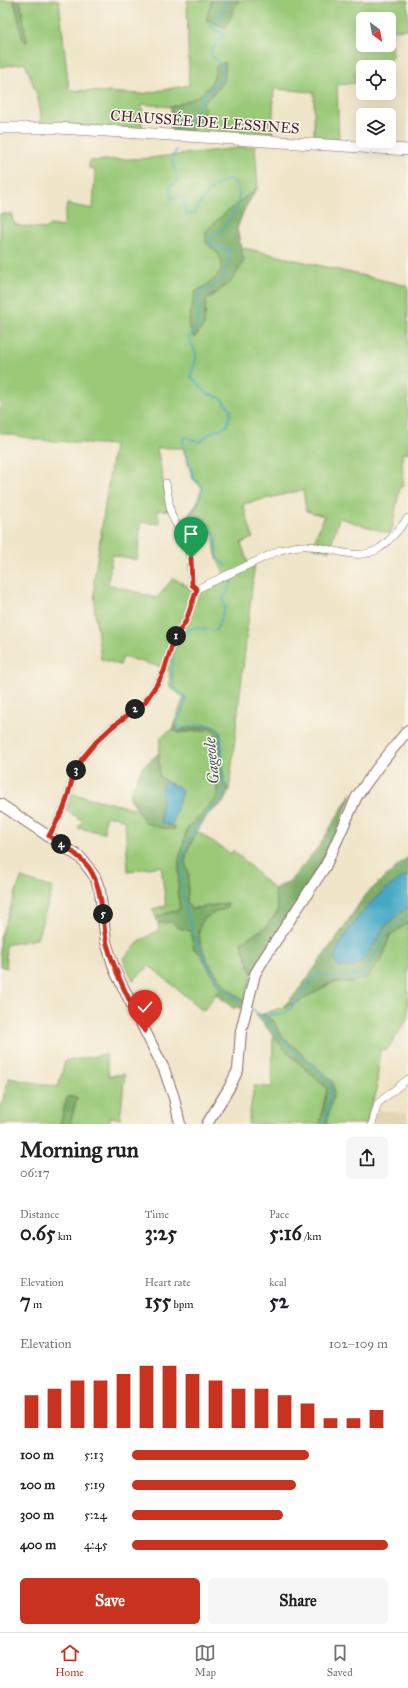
<!DOCTYPE html>
<meta charset="utf-8">
<style>
:root{--surface:#fff;--page:#f6f6f6;--text:#202124;--muted:#757577;--line:#e0e0e0;--accent:#c8321e}
body{margin:0;font-family:"IM FELL Great Primer",serif;background:var(--page);color:var(--text);height:100vh;display:flex;flex-direction:column;font-size:15px;white-space:nowrap}
*{box-sizing:border-box;margin:0}
p{font-size:13px;color:var(--muted)}
.icon{flex:none;width:22px;height:22px;fill:none;stroke:currentColor;stroke-width:2;stroke-linecap:round;stroke-linejoin:round}
.map{position:relative;height:1124px;overflow:hidden}
.sheet{display:flex;flex-direction:column;background:var(--surface);flex:1}
.sheet>*{flex:none}
.needle{width:26px;rotate:148deg}
.fabs{position:absolute;left:356px;top:12px;display:grid;gap:8px}
.fabs a{display:grid;place-items:center;width:40px;height:40px;border-radius:6px;background:var(--surface);box-shadow:0 4px 16px #0002;font-size:20px}
.pin{position:absolute;display:grid;place-items:center;width:34px;height:34px;color:#fff;margin:-41px -17px;border-radius:50% 50% 50% 0;rotate:-45deg;box-shadow:0 0 4px #0007}
.pin .icon{rotate:45deg}
.km{position:absolute;width:20px;height:20px;margin:-10px;border-radius:50%;background:#222;color:#fff;font-size:11px;line-height:20px;text-align:center}
.round{display:grid;place-items:center;flex:none;width:42px;height:42px;border-radius:6px;background:var(--page)}
.overview{display:flex;align-items:center;justify-content:space-between;height:68px;padding:0 20px}
h1{font-size:22px;font-weight:700;line-height:30px}
.stats{display:grid;grid-template-columns:repeat(3,1fr);gap:6px;height:68px;padding:4px 20px}
.stats div{display:grid;align-content:center}
.stats b{font-size:20px;font-weight:700}
.stats small{font-size:11px;font-weight:400}
.stats p{font-size:11px}
.chart{height:112px;padding:8px 20px}
.chart p{display:flex;justify-content:space-between}
.chart svg{width:100%;height:72px;margin-top:4px;stroke:var(--accent);stroke-width:6}
.cta{display:flex;gap:8px;margin-top:auto;padding:8px 20px}
.cta a{flex:1;height:46px;border-radius:6px;background:var(--accent);color:#fff;font-size:16px;font-weight:700;line-height:46px;text-align:center}
.cta a+a{background:var(--page);color:var(--text)}
ul{padding:0 20px;list-style:none;font-size:13px}
li{display:grid;grid-template-columns:64px 48px 1fr;align-items:center;height:30px}
li i{height:10px;border-radius:5px;background:var(--accent)}
.tab-bar{display:flex;justify-content:space-around;align-items:center;height:56px;border-top:1px solid var(--line);background:var(--surface);font-size:11px;color:var(--muted)}
.tab-bar a{display:grid;justify-items:center;gap:2px}
.tab-bar .selected{color:var(--accent)}
.map>svg:first-child{display:block}
.built{fill:#e5d5b7}
.green{fill:#9ac978;stroke:#727452;fill-rule:evenodd}
.forest{fill:#7bad68;stroke:#62664a}
.water{fill:#44a8c4;stroke:#476478}
.lines{fill:none;stroke-linecap:round;stroke-linejoin:round}
.stream{stroke:#44a8c4;stroke-width:1.5}
.street-casing{stroke:#846462;stroke-width:8}
.secondary-casing{stroke:#846462;stroke-width:12}
.primary-casing{stroke:#846462;stroke-width:12}
.street{stroke:#fff;stroke-width:7}
.secondary{stroke:#fff;stroke-width:10}
.primary{stroke:#fff;stroke-width:11}
.route-casing{stroke:#fff;stroke-width:8}
.route{stroke:#c8321e;stroke-width:5}
.labels{text-anchor:middle;stroke-width:3;stroke-linejoin:round;paint-order:stroke}
.street-label{font-size:15px;fill:#4a1f2b;stroke:#fbf7ec}
.water-label{font-size:16px;font-style:italic;fill:#485668;stroke:#fbf7ec}
</style>
<div class="map">
<svg width="408" height="1124" viewBox="0 0 408 1124">
<rect width="100%" height="100%" fill="#fbf7ec"/>
<filter id="ink" filterUnits="userSpaceOnUse"><feTurbulence type="fractalNoise" baseFrequency=".025" numOctaves="2"/><feDisplacementMap in="SourceGraphic" scale="8" xChannelSelector="R" yChannelSelector="G"/><feConvolveMatrix kernelMatrix="1 2 1 2 8 2 1 2 1" color-interpolation-filters="sRGB"/></filter>
<filter id="wash" filterUnits="userSpaceOnUse"><feTurbulence type="fractalNoise" baseFrequency=".012" numOctaves="4" result="noise"/><feDisplacementMap in="SourceGraphic" scale="16" xChannelSelector="R" yChannelSelector="G"/><feGaussianBlur stdDeviation="0.9" result="paint"/><feColorMatrix in="noise" values="0 0 0 0 0 0 0 0 0 0 0 0 0 0 0 0 0 1.4 0 .05"/><feComposite in="paint" operator="in"/></filter>
<g filter="url(#wash)">
<rect width="100%" height="100%" fill="#efe5c9"/>
<path class="built" d="M375 1109 408 1114V1124H373Z"/>
<path class="green" d="M0 0H14L23 40 27 42 20 0H59L69 90 142 94 189 85 187 0H408V29L392 30 393 56 377 67H363V72L355 73 356 83 337 85 339 140 314 139V92L274 89 272 135 191 133 192 126 203 102 214 93 225 79V62L216 66 215 77 208 88 195 99 171 107 142 104V129L41 124C42 103 32 82 25 63L0 67ZM363 19H389V45H363Z
M255 146 258 187 223 215 206 231V243C210 247 215 250 218 254 231 272 207 285 195 292L194 338 204 326 206 301 232 281 244 261 240 247 408 286V453H402L403 486 400 487 391 534 339 518 329 551 312 547 324 516 306 511 303 490 243 504 253 538 241 543 249 565 255 562 229 791 223 780 220 732 208 726 178 731 174 724 184 698 170 687 169 669 123 657 120 665 101 659 95 614 94 580 114 445 40 440 0 433V214H13L12 219 16 225 45 229 50 225 63 227 67 204 93 209 95 170 89 168V161L149 158ZM157 448H183L193 479 202 488 196 505 185 520 186 525 194 529 203 527 214 534C214 552 216 560 226 576L198 592 173 578 157 598 108 584 112 555 137 560 141 522 160 524 157 510 169 511Z
M212 729 216 733 217 797 187 829 179 860 178 897 180 909 156 917 152 909 166 906 161 866 128 871 125 821 115 816 105 817 104 833 78 828 83 821 66 810 73 794 136 809 146 823 175 827 171 825 173 823 182 791C179 787 165 781 159 776V753L161 737 172 730 179 733Z
M197 831 231 854 233 850 274 889 278 911 266 927 241 942 252 974 244 1001C238 996 230 991 225 985 213 972 186 931 206 917 212 913 220 911 226 908L227 903 190 909 187 902 189 874 185 863 187 851Z
M21 878 53 888 37 939 5 945 7 968 0 966V937Z
M172 922 179 928 190 931 194 949 200 953 220 989 203 1011 150 966 133 980 123 959 141 940 159 930 158 923Z
M408 923V1018L387 1050H380L376 1094 370 1109 367 1124H326L333 1082 281 1035 274 1022 263 1014 298 1002 333 982H352L383 956 390 935Z
M273 1034 287 1052 327 1088 320 1124H248L254 1086 272 1087Z
M106 1054 109 1076 125 1074 120 1119 111 1117 108 1124H70L77 1097H67L60 1124H0V1110L9 1078 58 1087 65 1061Z"/>
<path class="forest" d="M14 0H20L27 42 23 40Z
M212 0H239L236 4 226 28 206 20Z
M225 62V79L214 93 203 102 206 117 192 126 191 133 170 132 171 107C194 99 214 93 216 66Z
M258 187 244 210 237 229 244 261 232 281 206 301 204 326 194 338 188 324 195 292C207 285 231 272 218 254 215 250 210 247 206 243V231L223 215Z
M174 724 178 731 208 726 215 727 220 732 223 780 229 791 223 803 208 814 197 831 187 851 185 863 189 874 187 902 191 909 228 903 227 908C220 911 212 913 207 917 186 931 213 972 225 985 230 991 238 996 244 1001L241 1009 237 1006 234 1009 216 994 220 989 200 953 194 949 190 931 179 928 172 922 158 923 156 917 180 909 178 897 179 860 187 829 217 797 216 733 212 729 179 733 172 730Z
M159 753V776L166 782 162 784V823L175 827 174 830 158 827 146 823 129 796 142 767Z
M352 792 330 850 252 974 241 942 266 927 278 911 274 889 290 881 319 846Z
M408 857V876L402 877C392 885 382 892 373 901 360 913 339 942 334 958L375 945 386 925 408 907V923L390 935 383 956 367 978 352 982H333L298 1002 282 1008 298 991 344 927 365 895Z
M263 1014 274 1022 281 1035 333 1082 334 1092 326 1124H320L327 1088 287 1052 256 1015Z
M67 1097H77L70 1124H60Z"/>
<path class="water" d="M166 782 180 788 182 791 173 823 171 825 162 823 161 821 162 784Z
M408 876V907L386 925 365 958 354 967H339L334 958C339 942 360 913 373 901 382 892 392 885 402 877Z"/>
<g class="lines">
<path class="stream" d="M177 130 178 121 192 118 197 112 199 100 210 90 221 78 222 68 217 60 212 56V49L224 34C219 30 213 30 210 25L225 10 224 5 226 0
M176 150 172 160 177 178V182L169 187 172 198 181 197 185 205 186 215 194 213C205 195 210 186 231 179 233 181 236 184 237 186 244 202 229 220 221 232L215 234 210 239 212 244 230 251C226 279 221 282 198 295L199 312 197 327 188 337C198 354 199 358 190 376L208 394 221 398 231 410 227 426 210 433 200 442 185 437 183 442 194 479 203 488 197 506 186 520 188 526 194 528 204 526 215 533 218 559 227 566
M230 576 232 582 223 599 225 607 217 629 215 631C207 630 197 626 190 629 169 638 172 668 173 686L186 698 184 706 177 722 180 729C194 726 210 719 221 731L225 795C215 808 202 817 193 831 170 872 186 922 206 960 209 965 211 971 214 976 221 986 231 994 240 1002
M251 1008 268 1021 278 1036 331 1084V1092L324 1124
M263 1018 273 1014H284L291 1008 318 973 332 978 352 977 364 973 378 950 387 932 408 916"/>
</g>
</g>
<g filter="url(#ink)">
<g class="lines">
<defs>
<path id="street" d="M166 483 171 514 189 550 192 585 197 589
M49 836 64 808 74 774 81 760 96 742 112 727 145 702 159 681 164 671 174 639 186 621 197 589 280 550C289 548 298 545 308 546 332 547 357 563 380 548 391 540 400 528 408 518
M372 1124 378 1103 408 1079"/>
<path id="secondary" d="M0 804 81 858 95 877 100 891 106 942 115 971 164 1069 174 1098 180 1124
M207 1124 229 1088 238 1070 241 1031 255 974 265 957 325 867 357 796 378 767 408 730"/>
<path id="primary" d="M0 128H58L408 150"/>
</defs>
<use href="#street" class="street-casing"/>
<use href="#secondary" class="secondary-casing"/>
<use href="#primary" class="primary-casing"/>
<use href="#street" class="street"/>
<use href="#secondary" class="secondary"/>
<use href="#primary" class="primary"/>
</g>
</g>
<g class="lines" filter="url(#ink)">
<defs>
<path id="route" d="M145 1031C130 1002 116 975 107 944 104 933 104 920 102 908 96 864 83 859 49 836L64 808 74 774 81 760 96 742 112 727 145 702 159 681 164 671 174 639 186 621 197 589 192 585 191 558"/>
</defs>
<use href="#route" class="route-casing"/>
<use href="#route" class="route"/>
</g>
<g class="labels">
<g class="street-label">
<text transform="translate(205 122) rotate(4)" y="5">CHAUSSÉE DE LESSINES</text>
</g>
<g class="water-label">
<text transform="translate(211 761) rotate(-95)" y="6">Gageole</text>
</g>
</g>
</svg>
<div class="fabs">
<a><svg class="needle" viewBox="-14 -14 28 28"><path d="M0-13l5 13h-10z" fill="#e53935"/><path d="M0 13l5-13h-10z" fill="#757577"/></svg></a>
<a><svg class="icon" aria-label="locate" viewBox="0 0 24 24"><circle cx="12" cy="12" r="6"/><path d="M12 2v4M12 18v4M2 12h4M18 12h4"/></svg></a>
<a><svg class="icon" aria-label="layers" viewBox="0 0 24 24"><path d="M12 4l9 5-9 5-9-5zM3 14l9 5 9-5"/></svg></a>
</div>
<div class="pin" style="left:191px;top:558px;background:#1e9e55"><svg class="icon" aria-label="arrive" viewBox="0 0 24 24"><path d="M6 21V4h12l-3 4 3 4H6"/></svg></div>
<div class="pin" style="left:145px;top:1031px;background:#d93025"><svg class="icon" aria-label="check" viewBox="0 0 24 24"><path d="M5 12l5 5 9-10"/></svg></div>
<b class="km" style="left:176px;top:636px">1</b>
<b class="km" style="left:135px;top:709px">2</b>
<b class="km" style="left:76px;top:770px">3</b>
<b class="km" style="left:61px;top:844px">4</b>
<b class="km" style="left:103px;top:914px">5</b>
</div>
<section class="sheet">
<div class="overview"><div><h1>Morning run</h1><p>06:17</p></div><a class="round"><svg class="icon" aria-label="share" viewBox="0 0 24 24"><path d="M12 15V3M7 8l5-5 5 5M5 13v7h14v-7"/></svg></a></div>
<div class="stats">
<div><p>Distance</p><b>0.65<small> km</small></b></div>
<div><p>Time</p><b>3:25</b></div>
<div><p>Pace</p><b>5:16<small> /km</small></b></div>
</div>
<div class="stats">
<div><p>Elevation</p><b>7<small> m</small></b></div>
<div><p>Heart rate</p><b>155<small> bpm</small></b></div>
<div><p>kcal</p><b>52</b></div>
</div>
<div class="chart"><p><span>Elevation</span>102–109 m</p>
<svg viewBox="0 0 160 44" preserveAspectRatio="none"><path d="M5 44V24M15 44V20M25 44V15M35 44V15M45 44V11M55 44V6M65 44V6M75 44V11M85 44V15M95 44V20M105 44V20M115 44V24M125 44V29M135 44V38M145 44V38M155 44V33"/></svg>
</div>
<ul>
<li><b>100 m</b>5:13<i style="width:69%"></i></li>
<li><b>200 m</b>5:19<i style="width:64%"></i></li>
<li><b>300 m</b>5:24<i style="width:59%"></i></li>
<li><b>400 m</b>4:45<i style="width:100%"></i></li>
</ul>
<div class="cta"><a>Save</a><a>Share</a></div>
</section>
<nav class="tab-bar">
<a class="selected"><svg class="icon" aria-label="home" viewBox="0 0 24 24"><path d="M3 11l9-7 9 7M6 9v11h12V9"/></svg>Home</a>
<a><svg class="icon" aria-label="map" viewBox="0 0 24 24"><path d="M3 6l6-2 6 2 6-2v14l-6 2-6-2-6 2zM9 4v14M15 6v14"/></svg>Map</a>
<a><svg class="icon" aria-label="saved" viewBox="0 0 24 24"><path d="M7 4h10v16l-5-4-5 4z"/></svg>Saved</a>
</nav>
